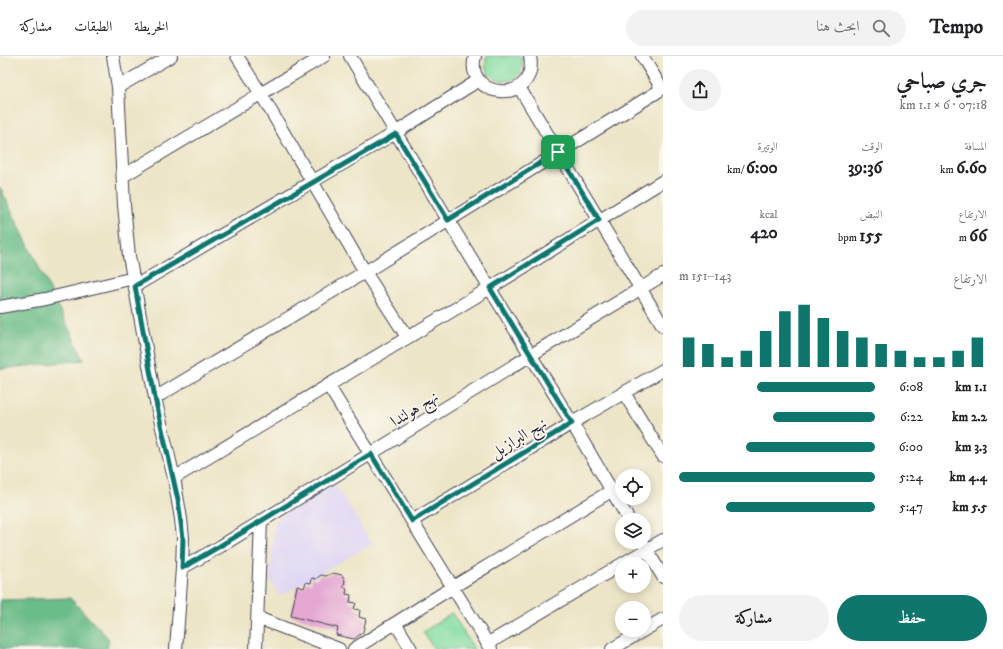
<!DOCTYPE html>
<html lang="ar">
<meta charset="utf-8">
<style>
:root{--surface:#fff;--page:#f2f2f2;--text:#202124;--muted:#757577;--line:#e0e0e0;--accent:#0f766e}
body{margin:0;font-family:"IM FELL DW Pica",Amiri,serif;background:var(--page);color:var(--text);direction:rtl;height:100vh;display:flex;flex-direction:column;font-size:15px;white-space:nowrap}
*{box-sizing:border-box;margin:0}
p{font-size:13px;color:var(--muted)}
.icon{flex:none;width:22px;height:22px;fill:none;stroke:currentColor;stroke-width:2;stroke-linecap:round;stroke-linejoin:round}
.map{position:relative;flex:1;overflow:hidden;direction:ltr}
.sheet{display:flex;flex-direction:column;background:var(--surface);width:340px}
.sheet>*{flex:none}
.controls{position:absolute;left:615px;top:413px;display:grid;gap:8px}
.controls a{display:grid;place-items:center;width:36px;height:36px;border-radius:50%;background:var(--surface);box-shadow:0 2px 10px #0003;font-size:20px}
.pin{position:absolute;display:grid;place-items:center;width:34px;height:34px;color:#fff;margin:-17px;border-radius:8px;box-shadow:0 2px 6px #0006}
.round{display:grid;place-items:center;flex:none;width:42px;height:42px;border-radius:21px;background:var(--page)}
.summary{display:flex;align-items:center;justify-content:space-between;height:68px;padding:0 16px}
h1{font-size:22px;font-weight:800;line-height:30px}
.metrics{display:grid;grid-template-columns:repeat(3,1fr);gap:6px;height:68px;padding:4px 16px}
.metrics div{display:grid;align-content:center}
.metrics b{font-size:17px;font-weight:800}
.metrics small{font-size:11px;font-weight:400}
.metrics p{font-size:11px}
.chart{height:112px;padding:8px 16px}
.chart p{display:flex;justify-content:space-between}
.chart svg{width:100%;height:72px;margin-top:4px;stroke:var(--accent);stroke-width:6}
.primary-button{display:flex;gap:8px;margin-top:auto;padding:8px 16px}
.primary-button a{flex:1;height:46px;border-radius:24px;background:var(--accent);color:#fff;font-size:16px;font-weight:800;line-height:46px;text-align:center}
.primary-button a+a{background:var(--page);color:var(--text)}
ul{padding:0 16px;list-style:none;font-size:13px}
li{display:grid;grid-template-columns:64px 48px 1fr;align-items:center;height:30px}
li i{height:10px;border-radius:5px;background:var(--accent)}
header{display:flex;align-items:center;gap:24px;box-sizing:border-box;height:56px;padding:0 20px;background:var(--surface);border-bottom:1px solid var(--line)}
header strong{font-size:19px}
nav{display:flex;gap:22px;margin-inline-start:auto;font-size:14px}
.search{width:280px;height:36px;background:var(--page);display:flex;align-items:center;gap:10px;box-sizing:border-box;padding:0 14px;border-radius:22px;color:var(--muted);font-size:15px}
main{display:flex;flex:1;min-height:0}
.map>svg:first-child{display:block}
.built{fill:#ded5f5}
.green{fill:#84dda2;stroke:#53806e}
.forest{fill:#6bbc88;stroke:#466f62}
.building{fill:#e4a8d3}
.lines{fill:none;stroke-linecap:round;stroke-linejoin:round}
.minor-casing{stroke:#403f50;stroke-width:14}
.minor{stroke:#fff;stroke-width:12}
.route-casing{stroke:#fff;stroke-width:8}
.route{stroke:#0f766e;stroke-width:5}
.labels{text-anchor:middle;stroke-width:3.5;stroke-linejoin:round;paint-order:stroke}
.street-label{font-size:16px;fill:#22223b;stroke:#fbf7ec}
</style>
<header>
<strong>Tempo</strong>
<div class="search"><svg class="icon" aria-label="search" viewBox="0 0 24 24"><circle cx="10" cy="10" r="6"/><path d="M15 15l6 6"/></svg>ابحث هنا</div>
<nav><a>الخريطة</a><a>الطبقات</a><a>مشاركة</a></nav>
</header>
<main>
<section class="sheet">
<div class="summary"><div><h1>جري صباحي</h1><p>07:18 · 6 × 1.1 km</p></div><a class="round"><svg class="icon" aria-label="share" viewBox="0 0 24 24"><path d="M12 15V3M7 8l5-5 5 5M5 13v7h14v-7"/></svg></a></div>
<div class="metrics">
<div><p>المسافة</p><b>6.60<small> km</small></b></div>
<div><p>الوقت</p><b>39:36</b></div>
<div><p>الوتيرة</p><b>6:00<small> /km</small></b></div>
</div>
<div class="metrics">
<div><p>الارتفاع</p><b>66<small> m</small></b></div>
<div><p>النبض</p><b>155<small> bpm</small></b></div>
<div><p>kcal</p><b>420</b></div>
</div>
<div class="chart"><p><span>الارتفاع</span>143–151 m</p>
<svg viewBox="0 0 160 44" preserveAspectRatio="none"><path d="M5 44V26M15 44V30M25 44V38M35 44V34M45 44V22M55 44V10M65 44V6M75 44V14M85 44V22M95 44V26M105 44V30M115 44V34M125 44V38M135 44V38M145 44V34M155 44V26"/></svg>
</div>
<ul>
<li><b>1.1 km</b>6:08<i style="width:60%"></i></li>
<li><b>2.2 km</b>6:22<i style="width:52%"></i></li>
<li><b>3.3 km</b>6:00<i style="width:66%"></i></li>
<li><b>4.4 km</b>5:24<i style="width:100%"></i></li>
<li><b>5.5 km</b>5:47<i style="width:76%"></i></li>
</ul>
<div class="primary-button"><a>حفظ</a><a>مشاركة</a></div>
</section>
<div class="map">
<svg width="663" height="593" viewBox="0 0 663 593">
<rect width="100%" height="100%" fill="#fbf7ec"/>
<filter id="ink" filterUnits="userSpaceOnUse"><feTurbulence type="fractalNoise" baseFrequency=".025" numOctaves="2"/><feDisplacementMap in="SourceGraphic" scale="8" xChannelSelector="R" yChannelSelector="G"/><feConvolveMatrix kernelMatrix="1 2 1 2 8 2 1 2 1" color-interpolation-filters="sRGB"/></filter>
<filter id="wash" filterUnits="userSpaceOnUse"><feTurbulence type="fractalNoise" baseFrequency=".012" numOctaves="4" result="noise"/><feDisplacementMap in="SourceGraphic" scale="16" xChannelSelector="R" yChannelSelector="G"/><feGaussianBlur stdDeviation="0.9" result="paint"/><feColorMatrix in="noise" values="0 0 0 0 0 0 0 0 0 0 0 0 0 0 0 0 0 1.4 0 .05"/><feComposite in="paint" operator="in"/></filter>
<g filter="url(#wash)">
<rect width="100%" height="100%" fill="#ece5c7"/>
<path class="built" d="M336 429 372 488 280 540 270 524 275 464 328 430Z"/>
<path class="green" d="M487 0H521C531 36 475 30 487 0Z
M452 557 474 593H434L423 576Z"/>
<path class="forest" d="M0 131 84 304 0 313Z
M70 542 109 583 107 593H0V544Z"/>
<g id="blocks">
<path class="building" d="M333 517 342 519 345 525 343 531 347 532 346 538 351 539 350 546 356 547 354 553 360 554 359 561 366 563 363 576 354 583 336 579 338 572 291 560 297 530 304 532 306 526 311 527 312 522 316 523 321 519 326 520Z"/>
</g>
</g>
<g filter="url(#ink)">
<use href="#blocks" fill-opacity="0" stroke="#403f50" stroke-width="1"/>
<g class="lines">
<defs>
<path id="minor" d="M113 0 118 31 124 149 129 200 155 342 174 422 181 463 183 482 182 512 176 593
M237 0 261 38 365 216 407 281
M350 0 448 164 572 367 629 464
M475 0C463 44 539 50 530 0
M118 31 171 0
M519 31 663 270
M123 120 324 0
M135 230 395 77 479 24
M0 251 45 243 134 222
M328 329 491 593
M624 337 663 400
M155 342 365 216 662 33 642 0
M174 422 490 232 663 125
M412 465 572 367 663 314
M642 486 663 521
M622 508 663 484
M182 512 221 490 531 299 663 219
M258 562 339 593
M396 568 411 593
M487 588 622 508
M256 593 261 465
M354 593 453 531 611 435
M612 593 663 563"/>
</defs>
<use href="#minor" class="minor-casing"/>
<use href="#minor" class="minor"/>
</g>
</g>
<g class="lines" filter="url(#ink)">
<defs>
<path id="route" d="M396 78 448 164 558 96 599 164 490 232 572 367 412 465 371 398 220 490 182 512 183 482 178 444 155 342 135 230Z"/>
</defs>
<use href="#route" class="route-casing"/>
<use href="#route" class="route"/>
</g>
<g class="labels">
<g class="street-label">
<text transform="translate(414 352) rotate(-32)" y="6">نهج هولندا</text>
<text transform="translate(518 381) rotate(-31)" y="6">نهج البرازيل</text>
</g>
</g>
</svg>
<div class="controls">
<a><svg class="icon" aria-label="locate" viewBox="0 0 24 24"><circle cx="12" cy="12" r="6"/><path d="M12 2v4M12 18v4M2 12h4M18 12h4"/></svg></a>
<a><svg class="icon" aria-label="layers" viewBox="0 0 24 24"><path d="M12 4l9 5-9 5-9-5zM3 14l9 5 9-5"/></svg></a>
<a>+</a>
<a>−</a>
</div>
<div class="pin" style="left:558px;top:96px;background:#1e9e55"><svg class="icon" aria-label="arrive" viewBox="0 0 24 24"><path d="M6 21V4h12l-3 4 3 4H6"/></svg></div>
</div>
</main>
